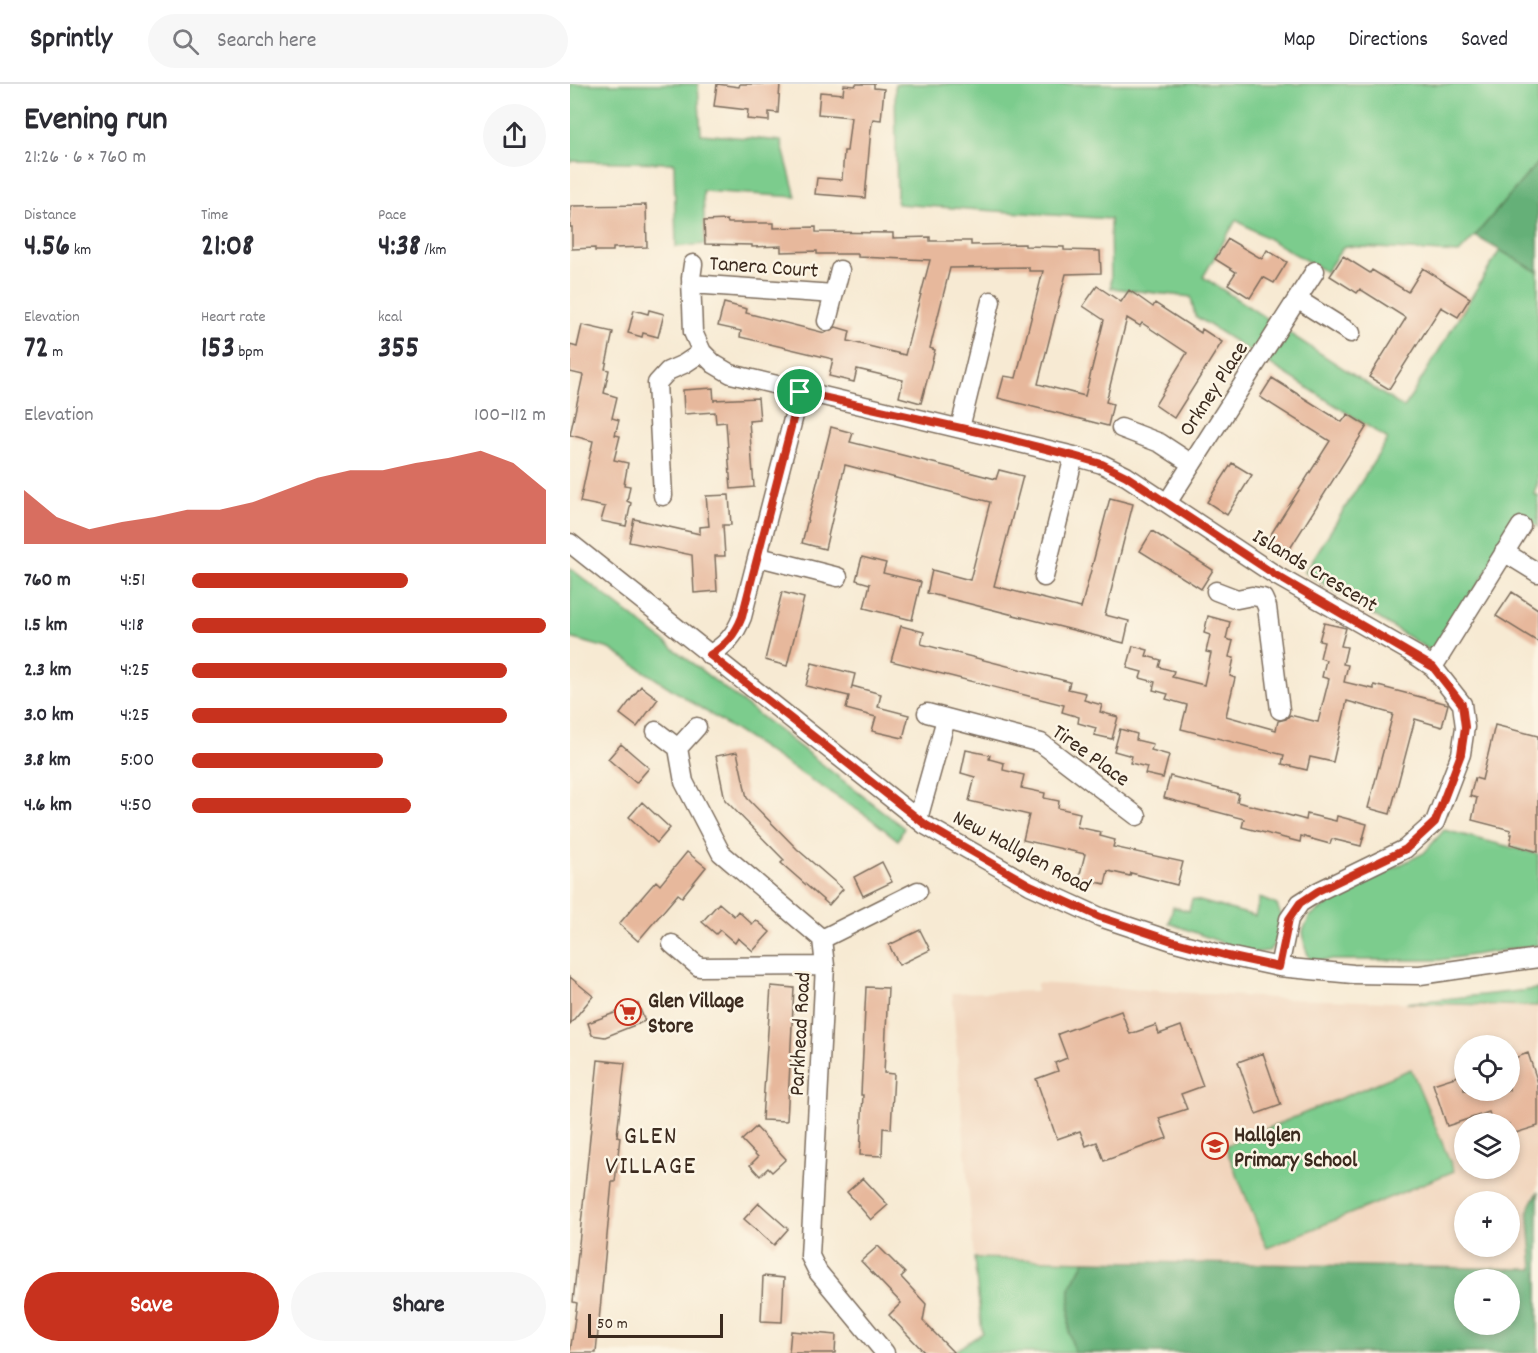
<!DOCTYPE html>
<meta charset="utf-8">
<style>
:root{--surface:#fff;--page:#f7f7f7;--text:#2b2b33;--muted:#7c7c81;--line:#e1e1e2;--accent:#c8321e}
body{margin:0;font-family:Dekko,sans-serif;background:var(--page);color:var(--text);height:100vh;display:flex;flex-direction:column;font-size:22px;white-space:nowrap}
*{box-sizing:border-box;margin:0}
p{font-size:20px;color:var(--muted)}
.icon{flex:none;width:33px;height:33px;fill:none;stroke:currentColor;stroke-width:2;stroke-linecap:round;stroke-linejoin:round}
.map{position:relative;flex:1;overflow:hidden}
.details{display:flex;flex-direction:column;background:var(--surface);width:570px}
.details>*{flex:none}
.fabs{position:absolute;left:884px;top:951px;display:grid;gap:12px}
.fabs a{display:grid;place-items:center;width:66px;height:66px;border-radius:50%;background:var(--surface);box-shadow:0 3px 9px #0003;font-size:30px}
.scale{position:absolute;left:18px;bottom:15px;width:135px;box-sizing:border-box;padding-left:6px;border:3px solid #3b2a1e;border-top:0;font-size:16px;line-height:21px;white-space:nowrap;color:#3b2a1e;-webkit-text-stroke:4px #fcf5e5;paint-order:stroke}
.pin{position:absolute;display:grid;place-items:center;width:51px;height:51px;color:#fff;margin:-26px;border:3px solid #fff;border-radius:50%;box-shadow:0 2px 6px #0007}
.round{display:grid;place-items:center;flex:none;width:63px;height:63px;border-radius:32px;background:var(--page)}
.headline{display:flex;align-items:center;justify-content:space-between;height:102px;padding:0 24px}
h1{font-size:33px;font-weight:800;line-height:45px}
.stats{display:grid;grid-template-columns:repeat(3,1fr);gap:9px;height:102px;padding:6px 24px}
.stats div{display:grid;align-content:center}
.stats b{font-size:30px;font-weight:800}
.stats small{font-size:16px;font-weight:400}
.stats p{font-size:16px}
.chart{height:168px;padding:12px 24px}
.chart p{display:flex;justify-content:space-between}
.chart svg{width:100%;height:108px;margin-top:6px;fill:var(--accent);opacity:.7}
.button{display:flex;gap:12px;margin-top:auto;padding:12px 24px}
.button a{flex:1;height:69px;border-radius:36px;background:var(--accent);color:#fff;font-size:24px;font-weight:800;line-height:69px;text-align:center}
.button a+a{background:var(--page);color:var(--text)}
ul{padding:0 24px;list-style:none;font-size:20px}
li{display:grid;grid-template-columns:96px 72px 1fr;align-items:center;height:45px}
li i{height:15px;border-radius:8px;background:var(--accent)}
header{display:flex;align-items:center;gap:36px;box-sizing:border-box;height:84px;padding:0 30px;background:var(--surface);border-bottom:2px solid var(--line)}
header strong{font-size:28px}
nav{display:flex;gap:33px;margin-inline-start:auto;font-size:21px}
.search{width:420px;height:54px;background:var(--page);display:flex;align-items:center;gap:15px;box-sizing:border-box;padding:0 21px;border-radius:33px;color:var(--muted);font-size:22px}
main{display:flex;flex:1;min-height:0}
.map>svg:first-child{display:block}
.built{fill:#f1d5bd;fill-rule:evenodd}
.green{fill:#7ccc8d;stroke:#5c7b56;stroke-width:1.5}
.forest{fill:#65b078;stroke:#506d4b;stroke-width:1.5;fill-rule:evenodd}
.building{fill:#e7b89c}
.lines{fill:none;stroke-linecap:round;stroke-linejoin:round}
.minor-casing{stroke:#7d6d5d;stroke-width:21}
.minor{stroke:#fff;stroke-width:18}
.route-casing{stroke:#fff;stroke-width:12}
.route{stroke:#c8321e;stroke-width:8}
.labels{text-anchor:middle;stroke-width:5;stroke-linejoin:round;paint-order:stroke}
.street-label{font-size:22px;fill:#3b2a1e;stroke:#fcf5e5}
.poi-label{font-size:22px;font-weight:bold;fill:#3b2a1e;stroke:#fcf5e5;text-anchor:start}
.quarter-label{font-size:26px;letter-spacing:1.5px;fill:#3b2a1e;stroke:#fcf5e5}
</style>
<header>
<strong>Sprintly</strong>
<div class="search"><svg class="icon" aria-label="search" viewBox="0 0 24 24"><circle cx="10" cy="10" r="6"/><path d="M15 15l6 6"/></svg>Search here</div>
<nav><a>Map</a><a>Directions</a><a>Saved</a></nav>
</header>
<main>
<section class="details">
<div class="headline"><div><h1>Evening run</h1><p>21:26 · 6 × 760 m</p></div><a class="round"><svg class="icon" aria-label="share" viewBox="0 0 24 24"><path d="M12 15V3M7 8l5-5 5 5M5 13v7h14v-7"/></svg></a></div>
<div class="stats">
<div><p>Distance</p><b>4.56<small> km</small></b></div>
<div><p>Time</p><b>21:08</b></div>
<div><p>Pace</p><b>4:38<small> /km</small></b></div>
</div>
<div class="stats">
<div><p>Elevation</p><b>72<small> m</small></b></div>
<div><p>Heart rate</p><b>153<small> bpm</small></b></div>
<div><p>kcal</p><b>355</b></div>
</div>
<div class="chart"><p><span>Elevation</span>100–112 m</p>
<svg viewBox="0 0 160 44" preserveAspectRatio="none"><path d="M0 44V22L10 33L20 38L30 35L40 33L50 30L60 30L70 27L80 22L90 17L100 14L110 14L120 11L130 9L140 6L150 11L160 22V44z"/></svg>
</div>
<ul>
<li><b>760 m</b>4:51<i style="width:61%"></i></li>
<li><b>1.5 km</b>4:18<i style="width:100%"></i></li>
<li><b>2.3 km</b>4:25<i style="width:89%"></i></li>
<li><b>3.0 km</b>4:25<i style="width:89%"></i></li>
<li><b>3.8 km</b>5:00<i style="width:54%"></i></li>
<li><b>4.6 km</b>4:50<i style="width:62%"></i></li>
</ul>
<div class="button"><a>Save</a><a>Share</a></div>
</section>
<div class="map">
<svg width="968" height="1269" viewBox="0 0 968 1269">
<rect width="100%" height="100%" fill="#fcf5e5"/>
<filter id="ink" filterUnits="userSpaceOnUse"><feTurbulence type="fractalNoise" baseFrequency=".0167" numOctaves="2"/><feDisplacementMap in="SourceGraphic" scale="12" xChannelSelector="R" yChannelSelector="G"/><feConvolveMatrix kernelMatrix="1 2 1 2 8 2 1 2 1" color-interpolation-filters="sRGB"/></filter>
<filter id="wash" filterUnits="userSpaceOnUse"><feTurbulence type="fractalNoise" baseFrequency=".008" numOctaves="4" result="noise"/><feDisplacementMap in="SourceGraphic" scale="24" xChannelSelector="R" yChannelSelector="G"/><feGaussianBlur stdDeviation="1.35" result="paint"/><feColorMatrix in="noise" values="0 0 0 0 0 0 0 0 0 0 0 0 0 0 0 0 0 1.4 0 .05"/><feComposite in="paint" operator="in"/></filter>
<g filter="url(#wash)">
<rect width="100%" height="100%" fill="#f7ead3"/>
<path class="built" d="M467 899 718 915 968 922V1100L958 1127 964 1185 404 1174 382 909 467 907ZM894 962H939V1006H894ZM894 1040H939V1084H894ZM894 1118H939V1162H894Z"/>
<path class="green" d="M0 0H128L131 50 211 57 226 113 133 107 135 160 106 163 104 79 2 77 0 78Z
M325 0H968V78L905 152 889 169 774 162 756 188 666 136 633 193 834 324 930 166 968 188V398L964 410 968 412V443L952 430 869 564 859 566 735 488 818 355 625 232 621 213 541 204 540 135 327 120Z
M0 484 334 744 328 756 297 732 40 565 0 554Z
M874 746 968 770V861L870 876H740L735 863 733 847 740 832 786 803 854 769Z
M690 814 707 821C717 844 713 848 699 867L680 869 599 839 603 823 619 827 622 815 685 832Z
M968 905V922L836 919Z
M841 985 884 1087 697 1164 655 1062Z
M404 1174 515 1177 500 1205 499 1249 505 1269H382L412 1249Z"/>
<path class="forest" d="M968 78V188L905 152Z
M968 1107V1269H505L499 1249 500 1205 515 1177 963 1185 958 1126ZM894 1196H939V1240H894Z"/>
<g id="blocks">
<path class="building" d="M147 0 169 3 170 0H210L208 29 199 28V37L177 35 178 26 144 22Z
M286 0H304V4L314 5 311 36 303 35 301 44 295 114 245 110 247 94 272 96 274 67H277L281 33 248 30 250 8 273 10 274 1 285 2Z
M76 121 77 163 43 164V167H25V164L2 165V143H0L1 122Z
M157 136 158 139H204V144L246 143V148L323 149V154L360 153V157H401V161L455 160V162L494 163V166L530 167 531 189 496 190 468 300 515 312 534 236 513 222 527 202 551 218 559 206 583 223 585 219 631 249 632 245 652 258 604 334 585 321 617 269 572 239 570 242 557 234 536 318 543 320 538 342 428 314 434 292 446 294 473 187H459V183L380 184 360 264 365 266 351 319 329 313 333 296 287 285 284 298 259 292 263 275 170 253 171 247 148 242 154 219 177 225 176 229 255 249 266 243 280 247 278 257 335 271 360 176 288 173V170H247V167L211 168V162L182 163V161L135 160 134 137Z
M658 155 692 175 697 166 717 178 704 199 693 193 680 214 658 200 666 188 645 175Z
M773 172 800 189 802 186 838 208 853 184 900 214 888 233 871 223 819 305 799 293 836 234 790 205 787 209 760 192Z
M64 226 78 230 79 226 94 230 88 253 73 249 72 253 58 249Z
M12 241 43 248 35 285 39 286 34 309 47 313 42 334 49 336 45 351 50 352 44 376 58 379 54 401 60 402 57 417 61 419 56 442 31 437 35 423 10 418 23 357 0 351 13 291 0 288V261L7 263Z
M702 294 772 338 778 330 797 342 716 471 696 458 760 357 690 313Z
M143 304 144 318V316L188 314 190 336 179 337 184 403 161 405 156 338 146 339 145 328 114 330 113 306Z
M261 343 283 349 280 358 332 371 426 395 429 386 453 392 424 502 471 514 511 524 540 414 563 420 535 531 559 537 554 559 357 509 362 486 400 496 420 418 275 381 255 465 232 459Z
M662 379 682 391 657 431 637 418Z
M159 411 161 441H153L155 472H145L147 507 124 509 122 471 59 458 64 435 130 450V443L139 442 136 412Z
M582 447 643 486 631 505 570 467Z
M292 473 316 479 313 489 351 498 342 536 294 524 300 500 286 496Z
M212 508 234 514 217 582 195 576Z
M942 508 968 525V558L926 532Z
M638 532 660 538 656 555 663 557 659 573 664 574 660 592 665 594 656 632 706 646 708 637 716 635 720 631 748 638 759 595 752 593 756 576 750 574 754 558 749 557 754 539 776 544 771 562 777 563 773 580 778 581 774 598 804 605V601L878 620 872 643 845 635 820 730 798 724 823 630 777 617 763 678 740 673 737 686 712 680 714 671 611 645 617 621 596 615 598 610 583 606 585 598 570 594 572 588 557 584 563 562 578 566 576 572 591 576 589 583 604 587 602 593 634 601 641 569 636 568 640 551 634 549Z
M331 542 354 548 351 560 500 598 498 605 516 609 514 616 532 621 530 628 548 633 542 655 524 651 526 644 508 639 509 633 492 628 494 621 321 577Z
M242 579 285 590 281 606 282 602 311 610 308 623 339 631 333 654 302 647 306 633 276 625 279 612 236 602Z
M71 602 88 615 67 643 50 630Z
M925 641 968 652V768L940 760 942 750H940L941 746 902 736 907 714 900 712 905 694 912 696Z
M550 645 567 650 566 656 583 660 581 666 599 671 593 694 575 690 577 683 560 679 562 672 544 667Z
M51 660 79 684 66 699 38 675Z
M396 666 420 671 419 675 434 679 433 686 454 691 451 704 475 709 474 714 489 717 488 724 510 729 507 743 531 748 530 752 545 756 543 763 613 778 607 801 561 789 560 792 538 787 535 800 509 794 515 770 453 756 459 731 399 717 405 693 391 689Z
M167 668 177 714 227 765 273 805 259 821 211 779 214 776 155 716 146 672Z
M600 692 669 710 667 718 707 728 736 736 737 730 766 737 767 732 797 740 791 762 762 755 760 760 731 752 730 758 672 743 674 735 594 714Z
M72 718 100 744 87 759 59 733Z
M117 768 136 783 112 813 108 810 68 857 49 840 86 797 90 801Z
M312 778 322 798 293 812 284 793Z
M149 819 164 832 168 827 182 840 186 836 200 848 183 867 168 854 165 859 150 846 146 850 132 838Z
M350 846 360 866 329 881 319 861Z
M0 893 23 912 0 940Z
M201 902 224 904 217 1037 192 1036Z
M296 903 318 904 314 989 324 990 321 1045 313 1044 312 1072 290 1071 293 1011H291Z
M68 920 75 937 35 953 22 951 18 939Z
M551 927 560 950 586 941 589 950 611 942 633 1002 611 1010 617 1025 589 1034 597 1054 534 1077 527 1058 516 1062 510 1047 487 1055 466 995 488 987 485 979 497 974 488 950Z
M693 969 711 1021 686 1030 668 978Z
M958 969 968 999V1042L939 1051V1040H923L919 1028 877 1042 863 1000 894 990V1006H939V976Z
M28 976 55 979 47 1052 50 1053 45 1098H42L26 1269H0L7 1219 3 1218Z
M186 1043 216 1075 202 1088 198 1084 190 1092 180 1081 188 1073 172 1056Z
M293 1094 318 1121 301 1136 277 1108Z
M189 1119 218 1145 204 1161 174 1135Z
M308 1162 335 1189 331 1193 356 1220 353 1237 384 1269H355L319 1231 331 1219 291 1177Z
M193 1192 214 1194 212 1238 191 1237Z
M221 1247 266 1251 265 1269H219Z"/>
</g>
</g>
<g filter="url(#ink)">
<use href="#blocks" fill-opacity="0" stroke="#7d6d5d" stroke-width="1.5"/>
<g class="lines">
<defs>
<path id="minor" d="M123 180 121 194 123 248 132 268 144 280 161 290 504 372 532 380 556 392 707 492 844 570 863 583 892 620 895 643 891 670 865 738 835 765 749 807 730 819 719 835 709 883
M121 200 264 210
M727 215 781 249
M257 237 270 186
M390 344 421 217
M551 344 590 359 622 380
M93 412 87 299 98 287 114 280 132 268
M597 419 745 187
M0 459 355 741 460 801 530 833 602 857 658 872 709 883 783 890 850 891 968 874
M934 468 968 489
M189 473 268 493
M474 493 504 372
M646 507 667 515 682 512 693 514 697 523 710 626
M139 571C156 561 165 551 172 533L230 308
M863 583 951 442
M357 629 471 659 567 732
M86 647 108 664 127 643
M108 664 114 698 151 769 252 855 255 882 240 1172 248 1188 315 1269
M348 735 376 635
M252 855 348 807
M102 860 129 883 255 882"/>
</defs>
<use href="#minor" class="minor-casing"/>
<use href="#minor" class="minor"/>
</g>
</g>
<g class="lines" filter="url(#ink)">
<defs>
<path id="route" d="M230 308 413 349 504 372 532 380 556 392 707 492 863 583 892 620 895 643 891 670 865 738 836 765 748 807 730 819 719 835 709 883 658 872 602 857 530 833 460 801 356 741 140 571C156 561 165 551 172 533Z"/>
</defs>
<use href="#route" class="route-casing"/>
<use href="#route" class="route"/>
</g>
<defs>
<symbol id="supermarket-ring" viewBox="-11 -11 22 22"><circle r="9.5" fill="#fcf5e5" stroke="#c8321e" stroke-width="1.5"/><path d="M-6-5.5h2.5l.6 2H6L4.5 2H-2.5L-4.4-4H-6ZM-1.5 3.2a1.3 1.3 0 1 0 .1 0ZM3 3.2a1.3 1.3 0 1 0 .1 0Z" fill="#c8321e"/></symbol>
<symbol id="school-ring" viewBox="-11 -11 22 22"><circle r="9.5" fill="#fcf5e5" stroke="#c8321e" stroke-width="1.5"/><path d="M0-5L7-2L0 1L-7-2ZM-4 1L0 2.5L4 1V4Q0 6-4 4Z" fill="#c8321e"/></symbol>
</defs>
<g fill-rule="evenodd">
<use href="#supermarket-ring" x="43" y="913" width="30" height="30"/>
<use href="#school-ring" x="630" y="1047" width="30" height="30"/>
</g>
<g class="labels">
<g class="street-label">
<text transform="translate(194 181) rotate(4)" y="8">Tanera Court</text>
<text transform="translate(642 304) rotate(-57)" y="8">Orkney Place</text>
<text transform="translate(746 485) rotate(31)" y="8">Islands Crescent</text>
<text transform="translate(522 670) rotate(36)" y="8">Tiree Place</text>
<text transform="translate(453 766) rotate(28)" y="8">New Hallglen Road</text>
<text transform="translate(228 950) rotate(-87)" y="8">Parkhead Road</text>
</g>
<g class="poi-label">
<text x="78" y="923">Glen Village<tspan x="78" dy="25">Store</tspan></text>
<text x="664" y="1057">Hallglen<tspan x="664" dy="25">Primary School</tspan></text>
</g>
<g class="quarter-label">
<text x="81" y="1059">GLEN<tspan x="81" dy="30">VILLAGE</tspan></text>
</g>
</g>
</svg>
<div class="fabs">
<a><svg class="icon" aria-label="locate" viewBox="0 0 24 24"><circle cx="12" cy="12" r="6"/><path d="M12 2v4M12 18v4M2 12h4M18 12h4"/></svg></a>
<a><svg class="icon" aria-label="layers" viewBox="0 0 24 24"><path d="M12 4l9 5-9 5-9-5zM3 14l9 5 9-5"/></svg></a>
<a>+</a>
<a>−</a>
</div>
<div class="scale">50 m</div>
<div class="pin" style="left:230px;top:308px;background:#1e9e55"><svg class="icon" aria-label="arrive" viewBox="0 0 24 24"><path d="M6 21V4h12l-3 4 3 4H6"/></svg></div>
</div>
</main>
